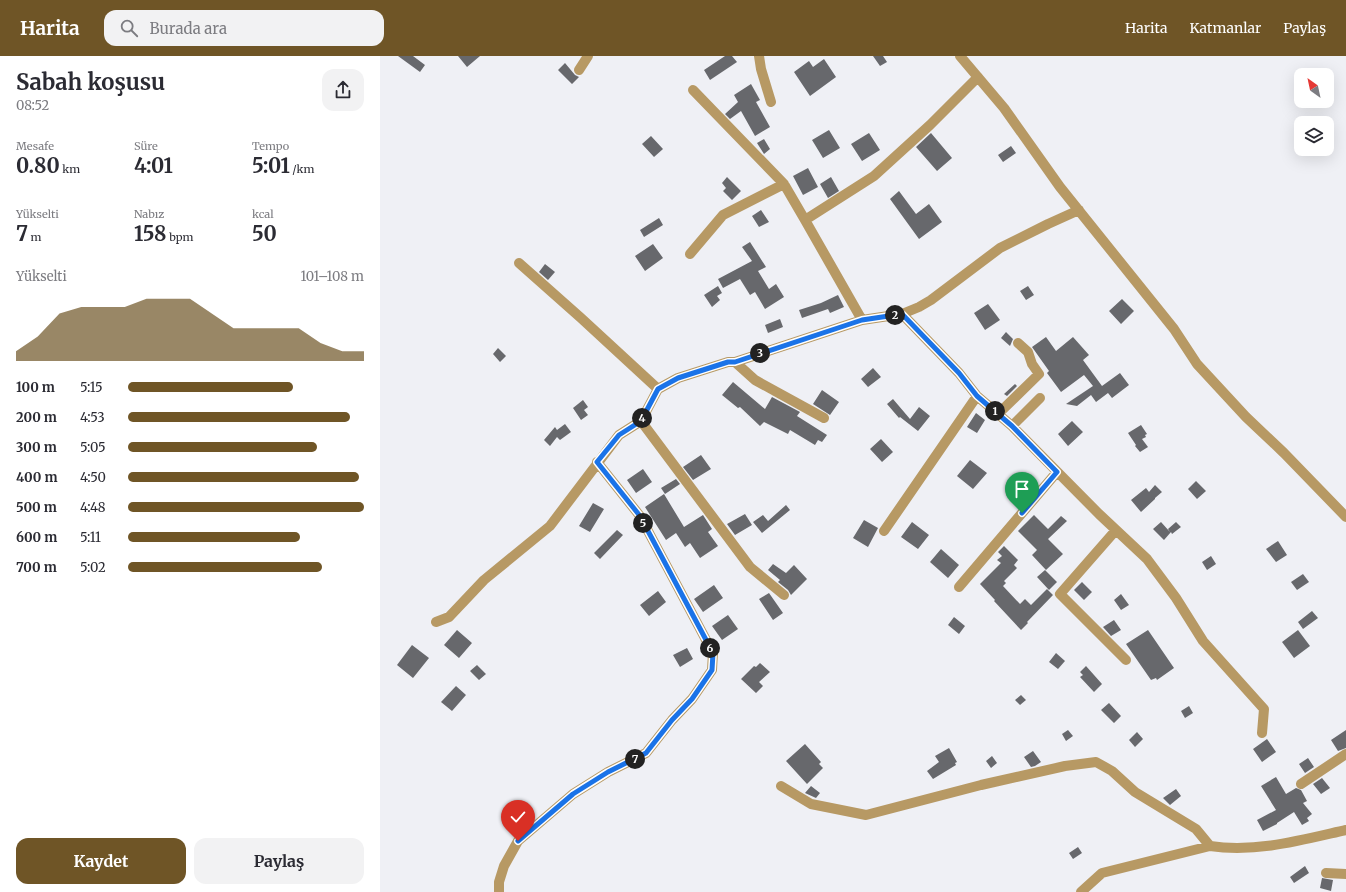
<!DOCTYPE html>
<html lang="tr">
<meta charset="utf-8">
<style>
:root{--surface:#fff;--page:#f2f2f3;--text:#2b2b33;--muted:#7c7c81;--accent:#6f5526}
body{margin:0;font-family:Merriweather,serif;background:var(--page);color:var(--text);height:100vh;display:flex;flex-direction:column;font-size:15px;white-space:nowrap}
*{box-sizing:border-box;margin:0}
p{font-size:13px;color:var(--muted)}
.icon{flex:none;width:22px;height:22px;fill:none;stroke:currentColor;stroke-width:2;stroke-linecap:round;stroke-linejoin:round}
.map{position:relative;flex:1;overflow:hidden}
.sheet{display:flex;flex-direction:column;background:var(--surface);width:380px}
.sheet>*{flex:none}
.needle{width:26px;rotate:327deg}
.buttons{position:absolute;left:914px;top:12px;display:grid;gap:8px}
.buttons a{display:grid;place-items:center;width:40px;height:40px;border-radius:8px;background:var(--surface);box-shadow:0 4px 16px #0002;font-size:20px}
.pin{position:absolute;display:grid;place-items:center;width:34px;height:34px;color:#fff;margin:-41px -17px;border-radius:50% 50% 50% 0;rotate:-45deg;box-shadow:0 0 4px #0007}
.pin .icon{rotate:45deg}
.km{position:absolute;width:20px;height:20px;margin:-10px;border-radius:50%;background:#222;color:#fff;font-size:11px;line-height:20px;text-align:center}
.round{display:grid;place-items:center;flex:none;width:42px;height:42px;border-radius:12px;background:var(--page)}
.summary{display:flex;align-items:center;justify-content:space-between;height:68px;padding:0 16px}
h1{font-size:22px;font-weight:700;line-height:30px}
.figures{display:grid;grid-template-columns:repeat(3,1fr);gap:6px;height:68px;padding:4px 16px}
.figures div{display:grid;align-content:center}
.figures b{font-size:20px;font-weight:700}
.figures small{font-size:11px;font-weight:400}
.figures p{font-size:11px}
.chart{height:112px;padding:8px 16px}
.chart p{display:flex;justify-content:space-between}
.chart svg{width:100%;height:72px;margin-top:4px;fill:var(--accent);opacity:.7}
.primary-button{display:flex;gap:8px;margin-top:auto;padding:8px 16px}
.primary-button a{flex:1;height:46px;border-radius:12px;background:var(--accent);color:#fff;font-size:16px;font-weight:700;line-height:46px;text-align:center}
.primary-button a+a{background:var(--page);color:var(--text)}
ul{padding:0 16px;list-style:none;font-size:13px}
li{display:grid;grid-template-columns:64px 48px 1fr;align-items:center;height:30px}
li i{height:10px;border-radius:5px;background:var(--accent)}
header{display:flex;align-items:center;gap:24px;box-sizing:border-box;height:56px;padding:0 20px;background:var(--accent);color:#fff}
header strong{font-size:19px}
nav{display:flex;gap:22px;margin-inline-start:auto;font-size:14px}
.search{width:280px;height:36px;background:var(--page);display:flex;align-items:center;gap:10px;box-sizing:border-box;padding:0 14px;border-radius:12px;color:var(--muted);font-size:15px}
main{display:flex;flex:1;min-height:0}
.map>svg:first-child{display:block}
.building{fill:#67686c}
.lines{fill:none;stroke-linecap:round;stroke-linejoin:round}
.minor{stroke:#b79964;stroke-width:10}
.route-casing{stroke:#fff;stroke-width:8}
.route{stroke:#1a73e8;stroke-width:5}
</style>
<header>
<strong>Harita</strong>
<div class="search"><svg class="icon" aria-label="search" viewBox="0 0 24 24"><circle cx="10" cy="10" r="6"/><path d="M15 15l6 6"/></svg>Burada ara</div>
<nav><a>Harita</a><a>Katmanlar</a><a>Paylaş</a></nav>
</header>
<main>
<section class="sheet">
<div class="summary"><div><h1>Sabah koşusu</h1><p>08:52</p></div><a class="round"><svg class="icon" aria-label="share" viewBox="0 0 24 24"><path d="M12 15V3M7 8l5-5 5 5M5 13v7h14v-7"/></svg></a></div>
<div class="figures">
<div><p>Mesafe</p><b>0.80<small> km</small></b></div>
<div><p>Süre</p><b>4:01</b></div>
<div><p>Tempo</p><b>5:01<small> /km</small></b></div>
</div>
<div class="figures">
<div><p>Yükselti</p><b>7<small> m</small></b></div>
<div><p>Nabız</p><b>158<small> bpm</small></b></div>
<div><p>kcal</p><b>50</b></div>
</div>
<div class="chart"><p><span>Yükselti</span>101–108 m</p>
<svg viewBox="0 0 160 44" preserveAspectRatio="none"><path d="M0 44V38L10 29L20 15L30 11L40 11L50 11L60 6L70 6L80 6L90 15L100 24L110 24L120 24L130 24L140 33L150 38L160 38V44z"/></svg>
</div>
<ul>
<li><b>100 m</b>5:15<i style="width:70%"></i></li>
<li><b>200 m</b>4:53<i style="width:94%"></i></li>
<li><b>300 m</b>5:05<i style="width:80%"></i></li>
<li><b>400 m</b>4:50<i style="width:98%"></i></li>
<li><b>500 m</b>4:48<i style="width:100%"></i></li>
<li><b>600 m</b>5:11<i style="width:73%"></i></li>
<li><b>700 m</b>5:02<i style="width:82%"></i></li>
</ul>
<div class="primary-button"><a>Kaydet</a><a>Paylaş</a></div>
</section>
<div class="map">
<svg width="966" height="836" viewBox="0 0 966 836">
<rect width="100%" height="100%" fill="#eff0f5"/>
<path class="building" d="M18 0H33L45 9 40 16Z
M78 0H100L87 11Z
M345 0H352L357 6 330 24 324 14Z
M493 0H503L507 6 500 10Z
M444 3 456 21 430 40 414 16 429 5 433 11Z
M185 7 195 19 199 21 192 28 178 14Z
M371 28 380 44 376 46 390 71 375 80 361 55 350 63 345 58 358 46 354 39Z
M449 74 460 92 443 102 432 84Z
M489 77 500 94 482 105 471 88Z
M551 77 572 102 557 115 536 91Z
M271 80 283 93 274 101 262 88Z
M384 83 390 93 384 98 377 87Z
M631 90 636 97 623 106 618 99Z
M428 112 438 131 423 139 413 120Z
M347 121 361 135 352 144 343 135 346 132 342 127Z
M451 121 459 135 448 142 440 128Z
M519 135 536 158 549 148 562 166 539 183 510 143Z
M381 154 389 166 379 171 372 160Z
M279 162 283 169 264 181 260 174Z
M370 186 386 211 378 215 389 233 396 228 404 241 385 253 375 236 370 239 360 223 343 232 338 223 372 205 362 191Z
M273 188 283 202 265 215 255 200Z
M165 208 175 216 168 224 159 216Z
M338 230 342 237 337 240 340 244 332 251 324 239Z
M648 230 654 239 646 244 640 235Z
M458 239 464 251 450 257 448 253 422 262 419 254 441 247Z
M742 243 754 255 741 268 729 255Z
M608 248 620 264 605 274 594 257Z
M400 263 403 271 388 277 385 269Z
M626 276 633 283 630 290 621 282Z
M666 281 676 295 693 281 709 299 703 304 722 330 740 317 749 329 732 342 728 337 716 346 711 339 697 350 686 348 713 330 704 319 681 336 667 317 669 315 652 291Z
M118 292 126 300 120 306 113 298Z
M493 312 501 321 488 331 481 323Z
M353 326 385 353 392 341 420 356 417 360 447 379 442 386 438 384 435 389 410 374 408 378 384 366 380 370 360 351 358 352 342 339Z
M635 328 637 330 627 340 624 338Z
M442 334 459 346 450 359 433 348Z
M513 343 530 363 539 351 550 360 538 375 520 361 519 362 507 348Z
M203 344 208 351 204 354 208 359 201 364 193 352Z
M596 357 605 364 597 377 587 371Z
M692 365 703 376 688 390 678 378Z
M185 368 191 376 180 384 177 381 170 390 164 384 175 371 177 374Z
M761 369 767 378 765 379 766 381 762 383 768 391 760 396 755 390 756 389 748 377Z
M501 383 513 396 502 406 490 393Z
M321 399 331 413 313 424 303 411Z
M590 404 607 417 593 433 577 420Z
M263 413 272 426 256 437 247 424Z
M296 423 300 428 285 438 281 432Z
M816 425 826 435 817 443 808 433Z
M775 429 782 436 775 442V443L761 456 751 444 766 432 769 436Z
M284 438 304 471 323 459 332 473 328 476 338 490 320 502 310 487 305 491 296 477 286 484 265 451Z
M213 447 224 453 210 476 199 470Z
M406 449 410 454 382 477 373 466 383 459 388 465Z
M365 458 372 469 355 479 347 468Z
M654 459 668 473 681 460 687 465 668 483 683 498 666 514 652 499 657 494 638 475Z
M484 464 498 472 488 491 473 482Z
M532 466 549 479 538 493 521 481Z
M781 466 790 476 788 473 796 466 801 471 792 478 791 476 784 484 773 473Z
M237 474 243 479 220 503 214 497Z
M898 485 907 499 896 506 886 493Z
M624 490 638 504 634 509 637 512 624 525 626 527 623 530 640 548 645 543 651 549 667 533 673 539 647 566 648 567 641 574 614 545 615 544 600 528 621 507 617 504 622 500 618 496Z
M561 493 579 509 568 522 550 506Z
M831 500 836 508 827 514 822 506Z
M393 508 406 517 414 509 427 523 411 539 408 534 398 526 400 524 388 514Z
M665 514 677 526 669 534 657 521Z
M923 518 929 526 917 534 911 526Z
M702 526 712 536 704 544 694 534Z
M334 529 343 542 323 556 314 543Z
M278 535 286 546 269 560 260 549Z
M389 537 403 557 393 564 379 543Z
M741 538 749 549 741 554 734 544Z
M932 555 938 562 923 573 918 566Z
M348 559 358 573 342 584 332 570Z
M574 561 585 570 579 578 568 569Z
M734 564 741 574 731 580 723 571Z
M77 574 92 587 79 602 64 589Z
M768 574 794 612 777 624 776 622 771 624 746 588Z
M918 574 930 590 914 602 902 586Z
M32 589 49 602 33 622 17 609Z
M307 592 313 603 300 611 293 599Z
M676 597 685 605 678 613 669 606Z
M380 607 390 616 379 626 383 630 376 637 361 623 374 610 376 611Z
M97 609 106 618 99 624 90 615Z
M706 610 722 628 714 636 700 621 703 619 700 616Z
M76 630 86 639 72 655 61 646Z
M641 639 646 644 640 649 635 644Z
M729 647 741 660 734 667 721 654Z
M809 650 813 657 805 662 801 655Z
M688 674 693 680 686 685 682 678Z
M966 674V692L958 695 951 684Z
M757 676 763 683 755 691 749 684Z
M887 683 896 696 882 706 873 693Z
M425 688 441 706 439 708 443 712 427 728 406 705Z
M569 692 577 706 575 707 576 709 553 723 547 715 559 706 555 700Z
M653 695 661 706 655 710 651 711 644 701Z
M612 700 617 707 611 712 606 705Z
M928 702 934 711 925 717 919 708Z
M896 721 906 738 916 732 921 734 927 745 923 747 932 758 927 762 929 765 922 769 914 756 897 767V768L883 775 877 764 896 754 881 730Z
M942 722 950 732 941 738 933 728Z
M431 730 440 737 436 742 425 737Z
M796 733 801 740 790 749 783 742Z
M698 791 702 797 693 803 689 797Z
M925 810 929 817 914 827 910 821Z
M942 822 953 824 951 835 940 832Z"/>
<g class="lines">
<path class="minor" d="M379 0 381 13 391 46
M580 0 624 52 680 131 794 273 817 308 866 361 904 397 966 461
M199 14 208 0
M313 34 404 128
M425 164 494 120 550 69 598 21
M310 198 343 159 404 128 425 164 482 264
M139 207 201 262 278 333
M522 258 579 317 597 340 632 370 719 458 767 503 796 542 823 585 884 653 882 677
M355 306 375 324 444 362
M618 358 659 318 652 308 648 296 638 287
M261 365 370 511 404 539
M632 370 660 342
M736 474 680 538 746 604
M504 475 597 340
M579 531 677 416
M56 566 69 561 104 524 170 470 239 379 261 365 278 333 298 322 348 306H355L482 264 522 258 539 251 551 244 620 192 668 168 699 154
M921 728 966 698
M401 730 431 748 486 759 601 729 685 710 716 706 732 715 755 736 816 773 830 790
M946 817 966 818
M119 836V826L124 810 138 785 193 738 228 716 266 697 292 664 312 643 332 614 333 597 260 460 217 406
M701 836 722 817 830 790C876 797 922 784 966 774"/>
</g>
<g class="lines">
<defs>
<path id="route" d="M138 785 193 738 228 716 266 697 292 664 312 643 332 614 333 597 260 460 217 406 239 379 261 365 278 333 298 322 348 306H355L482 264 522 258 579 317 597 340 632 370 677 416 642 457"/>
</defs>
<use href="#route" class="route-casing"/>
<use href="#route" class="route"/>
</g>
</svg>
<div class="buttons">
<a><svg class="needle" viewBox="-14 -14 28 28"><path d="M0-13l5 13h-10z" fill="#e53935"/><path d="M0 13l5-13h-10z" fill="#7c7c81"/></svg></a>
<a><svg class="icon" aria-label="layers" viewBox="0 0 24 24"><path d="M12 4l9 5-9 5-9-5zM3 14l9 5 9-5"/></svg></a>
</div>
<div class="pin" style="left:642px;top:457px;background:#1e9e55"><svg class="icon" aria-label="arrive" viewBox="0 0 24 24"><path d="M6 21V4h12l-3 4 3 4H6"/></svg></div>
<div class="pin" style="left:138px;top:785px;background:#d93025"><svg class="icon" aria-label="check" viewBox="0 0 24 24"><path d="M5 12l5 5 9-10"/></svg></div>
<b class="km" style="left:615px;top:355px">1</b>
<b class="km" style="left:515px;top:259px">2</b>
<b class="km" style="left:380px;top:297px">3</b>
<b class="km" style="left:262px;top:362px">4</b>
<b class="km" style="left:263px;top:467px">5</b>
<b class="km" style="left:330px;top:592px">6</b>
<b class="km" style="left:255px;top:703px">7</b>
</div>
</main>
